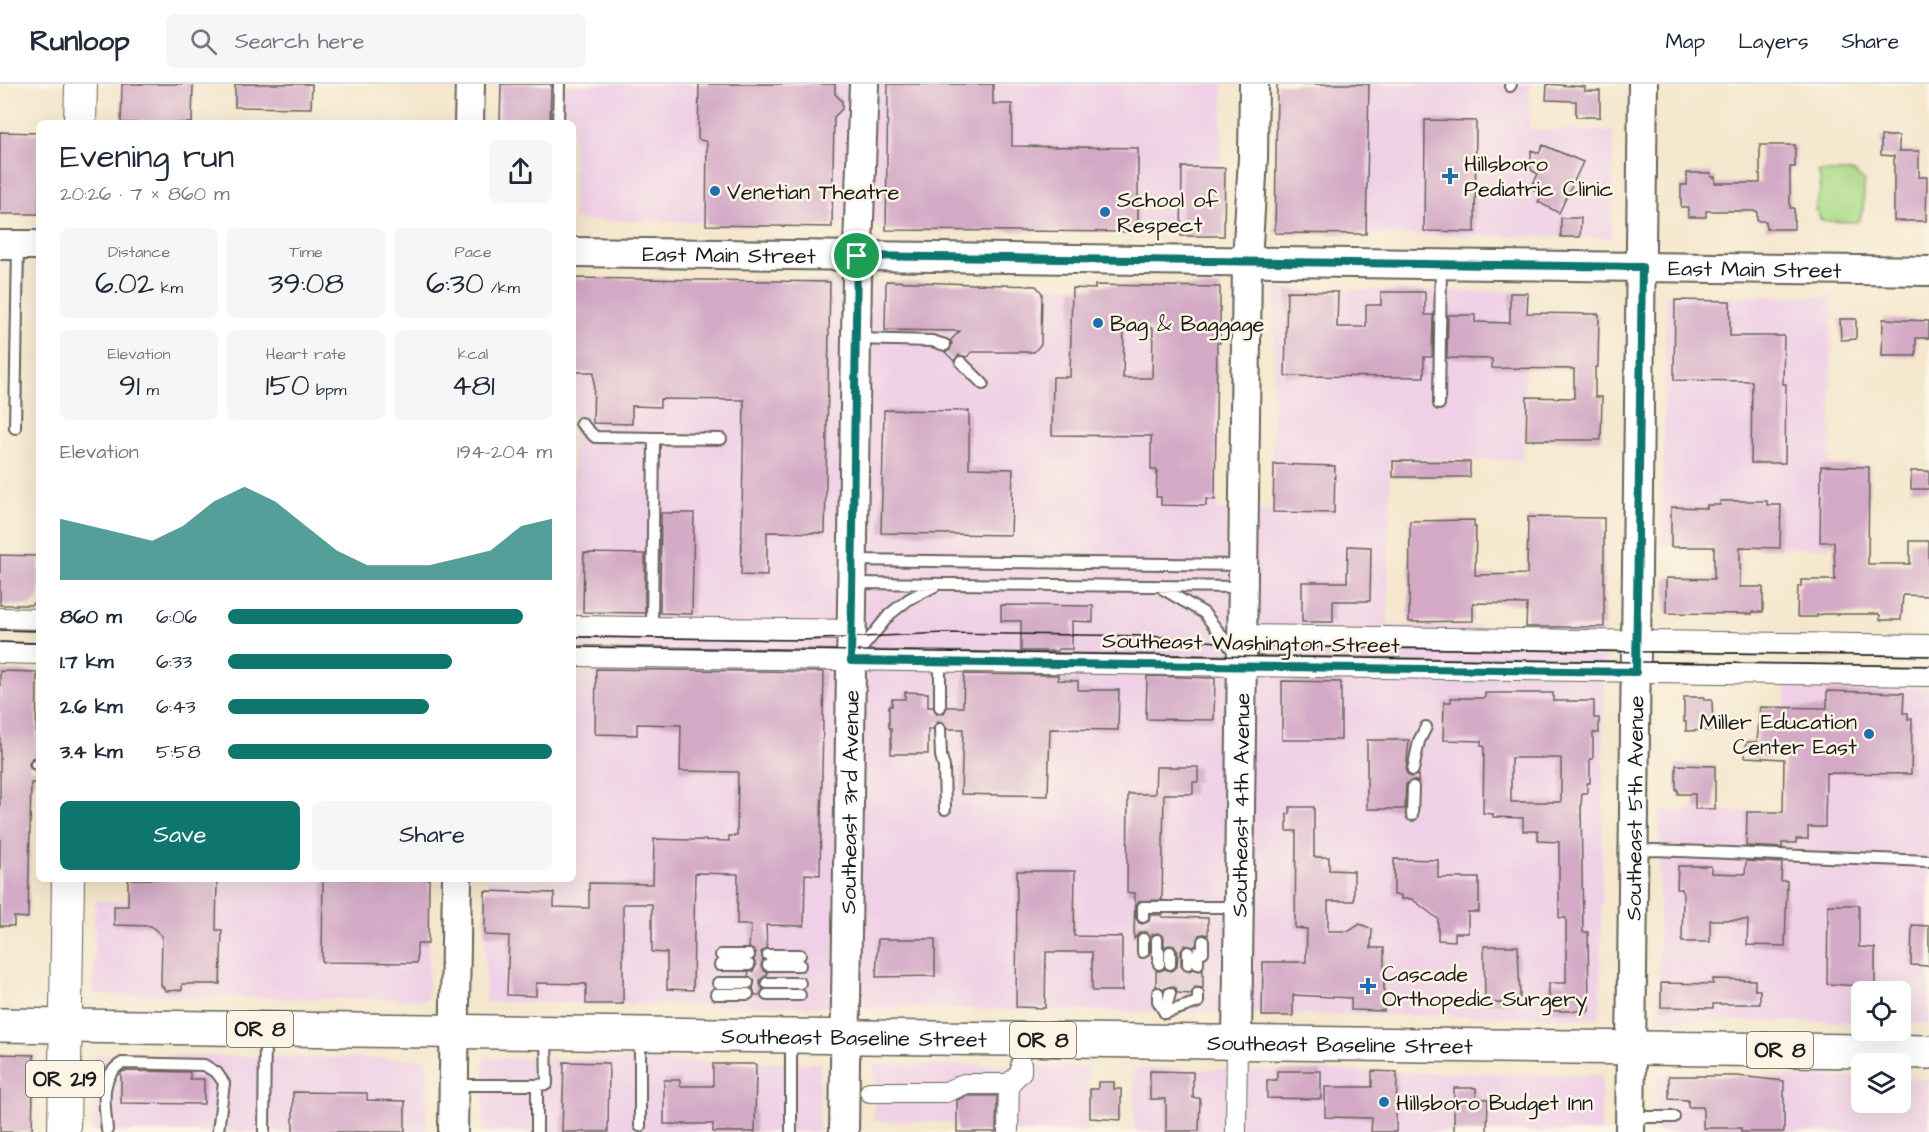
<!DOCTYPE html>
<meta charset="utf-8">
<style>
:root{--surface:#fff;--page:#f6f6f7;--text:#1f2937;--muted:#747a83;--line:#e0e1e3;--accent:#0f766e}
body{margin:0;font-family:"Architects Daughter",sans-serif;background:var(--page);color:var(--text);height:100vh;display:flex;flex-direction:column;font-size:22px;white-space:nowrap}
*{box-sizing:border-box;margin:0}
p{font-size:20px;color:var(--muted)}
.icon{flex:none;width:33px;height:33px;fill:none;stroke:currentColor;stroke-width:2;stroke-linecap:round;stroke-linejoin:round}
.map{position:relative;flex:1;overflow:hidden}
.details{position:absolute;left:36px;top:36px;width:540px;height:762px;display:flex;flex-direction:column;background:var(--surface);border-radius:9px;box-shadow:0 6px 24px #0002}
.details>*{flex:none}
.fabs{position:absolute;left:1851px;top:897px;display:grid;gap:12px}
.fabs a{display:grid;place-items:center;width:60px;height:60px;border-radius:9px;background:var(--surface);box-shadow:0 6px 24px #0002;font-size:30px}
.pin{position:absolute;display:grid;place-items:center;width:51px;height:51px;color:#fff;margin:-26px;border:3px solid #fff;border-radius:50%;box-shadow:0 2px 6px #0007}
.round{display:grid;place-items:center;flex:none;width:63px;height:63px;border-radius:9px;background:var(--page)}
.headline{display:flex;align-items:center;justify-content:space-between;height:102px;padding:0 24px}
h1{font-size:33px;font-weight:600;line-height:45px}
.figures{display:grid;grid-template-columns:repeat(3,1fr);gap:9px;height:102px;padding:6px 24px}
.figures div{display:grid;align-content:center;border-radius:9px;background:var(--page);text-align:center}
.figures b{font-size:30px;font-weight:600}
.figures small{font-size:16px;font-weight:400}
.figures p{font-size:16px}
.chart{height:168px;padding:12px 24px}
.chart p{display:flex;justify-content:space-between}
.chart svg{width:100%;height:108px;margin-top:6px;fill:var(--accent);opacity:.7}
.cta{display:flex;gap:12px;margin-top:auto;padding:12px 24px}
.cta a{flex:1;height:69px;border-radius:9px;background:var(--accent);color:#fff;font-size:24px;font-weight:600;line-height:69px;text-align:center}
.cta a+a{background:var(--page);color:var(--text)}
ul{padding:0 24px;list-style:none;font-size:20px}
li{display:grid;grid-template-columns:96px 72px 1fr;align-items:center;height:45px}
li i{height:15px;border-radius:8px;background:var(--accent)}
header{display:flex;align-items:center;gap:36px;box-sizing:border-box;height:84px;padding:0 30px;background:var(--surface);border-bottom:2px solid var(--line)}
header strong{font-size:28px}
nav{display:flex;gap:33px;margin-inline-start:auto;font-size:21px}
.search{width:420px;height:54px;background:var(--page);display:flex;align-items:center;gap:15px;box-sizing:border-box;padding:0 21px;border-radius:9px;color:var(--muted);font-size:22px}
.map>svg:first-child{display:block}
.built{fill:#efd0e6}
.green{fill:#acdb89;stroke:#647c52;stroke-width:1.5}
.building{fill:#d3a9c6;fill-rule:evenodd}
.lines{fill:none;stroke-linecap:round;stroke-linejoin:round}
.lane-casing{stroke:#68635a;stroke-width:14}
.street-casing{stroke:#68635a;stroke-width:22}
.secondary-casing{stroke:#68635a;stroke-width:32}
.primary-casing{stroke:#68635a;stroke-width:34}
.highway-casing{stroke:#68635a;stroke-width:36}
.lane{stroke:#fff;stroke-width:10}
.street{stroke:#fff;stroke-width:20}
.secondary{stroke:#fff;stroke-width:28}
.primary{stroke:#fff;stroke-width:32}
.highway{stroke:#fff;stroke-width:33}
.tram{stroke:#1c1c1c;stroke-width:1.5}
.route-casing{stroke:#fff;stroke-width:12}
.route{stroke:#0f766e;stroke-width:8}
.poi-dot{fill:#1f6fb2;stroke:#fcf5e5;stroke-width:2}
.labels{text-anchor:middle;stroke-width:5;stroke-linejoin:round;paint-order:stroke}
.shield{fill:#fcf5e5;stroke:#5f5d58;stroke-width:1.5}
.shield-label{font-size:21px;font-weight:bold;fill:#1c1c1c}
.poi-label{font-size:22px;fill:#1c1c1c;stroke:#fcf5e5;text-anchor:start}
.street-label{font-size:22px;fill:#1c1c1c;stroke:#fcf5e5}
</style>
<header>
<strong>Runloop</strong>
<div class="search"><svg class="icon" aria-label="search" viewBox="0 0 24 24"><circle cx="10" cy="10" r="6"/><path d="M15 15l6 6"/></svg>Search here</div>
<nav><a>Map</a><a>Layers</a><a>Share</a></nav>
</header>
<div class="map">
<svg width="1929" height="1048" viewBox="0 0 1929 1048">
<rect width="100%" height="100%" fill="#fcf5e5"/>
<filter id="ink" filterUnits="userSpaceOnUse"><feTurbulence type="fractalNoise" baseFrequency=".0167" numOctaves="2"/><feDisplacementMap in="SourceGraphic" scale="12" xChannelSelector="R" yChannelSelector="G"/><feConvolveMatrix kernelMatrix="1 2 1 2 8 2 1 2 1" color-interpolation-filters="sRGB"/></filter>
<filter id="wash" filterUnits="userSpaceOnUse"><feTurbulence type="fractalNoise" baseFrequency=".008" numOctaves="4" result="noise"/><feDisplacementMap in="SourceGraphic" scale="24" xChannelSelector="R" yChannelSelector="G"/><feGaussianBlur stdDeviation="1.35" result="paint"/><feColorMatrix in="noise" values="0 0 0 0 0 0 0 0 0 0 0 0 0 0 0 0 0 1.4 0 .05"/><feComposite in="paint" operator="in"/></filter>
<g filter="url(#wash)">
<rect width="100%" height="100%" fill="#f4e7cd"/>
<path class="built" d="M497 0H1223L1219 147 573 136V39H497Z
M1369 0H1530L1529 46 1613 47 1611 154 1366 150Z
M573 195 1219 204 1217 426 1272 427 1275 205 1526 208 1524 376 1390 374 1388 541 1605 545 1600 934 485 918 487 795H573Z
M1666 211 1832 213 1830 380 1869 381 1868 460H1830L1829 464 1662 461Z
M1786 602 1929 604V939H1901L1900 908H1862L1861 938 1658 936 1660 726 1784 728Z
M179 795H430L428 916 94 911 95 817 179 818Z
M94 970 428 975 427 1048H92Z
M484 974 820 979 819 1048H483Z
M874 980 1088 983 1087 1048H956V1038L874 1037Z
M1134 984 1602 991 1601 1048H1134Z
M1657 990 1861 994 1862 1018H1900L1901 995H1929V1048H1656Z"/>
<path class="green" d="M1818 88H1854L1864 98 1863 126H1862L1861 132 1857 138 1824 137 1820 135 1817 126H1815C1819 113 1823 101 1818 88Z"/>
<g id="blocks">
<path class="building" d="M122 0H193L192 39H121Z
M235 0H312L311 24 235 23Z
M501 0H551L550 39H500Z
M699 0H835V10L842 17V25L834 33 832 143 706 141 707 58 698 55Z
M888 0H993V20H1012V62L1138 64V148L886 146Z
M1277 0H1369L1366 150 1275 149Z
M1547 0 1585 3V7H1600V33H1576V17L1546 16Z
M1425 36 1476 37 1475 148 1424 147Z
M0 48 39 49V130H0Z
M1881 52H1899V67H1919V93H1927L1926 137H1894V72L1881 71Z
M1543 61 1583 78 1559 129 1538 118 1542 110 1531 104 1538 90 1531 86V66L1539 69Z
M1760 61H1795V83H1790V124H1794V145H1766V137H1757V127H1706V133H1688V123H1681V101H1687V89H1711V93H1715V99H1760Z
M1182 83 1225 84 1224 152H1181Z
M1561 134H1581L1580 153H1561Z
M573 194 830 198 825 449 767 448V492L741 491 744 316 660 315V323L632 322V340L593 339 594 288H573Z
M886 197 1036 202 1042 209 1041 260 1034 268H972L967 273 959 271 954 277 945 268 950 266 952 260 951 256 960 247 885 246Z
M1095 201 1220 203V259H1217L1215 416 1206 415V422L1161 421V413H1156L1157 386H1151V352L1052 351 1053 293H1070L1072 204 1095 205ZM1124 243 1153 244 1152 294H1123Z
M1287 207 1338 208 1337 243H1366V221H1381V208H1425V231H1433L1432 273H1424V293L1285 292Z
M1510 209H1528L1527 229 1599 230 1598 283H1595V313H1602L1601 356H1526L1527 313 1574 314V285L1492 284V275L1447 274 1448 231H1475V238L1510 239Z
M1675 216 1730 217V252H1784L1783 300H1786L1785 379H1751L1752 297 1674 296Z
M1840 235H1856V255L1841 256Z
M1883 235 1929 237V254H1916V272H1882Z
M884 326 969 327V384L1013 385 1011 451 881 449Z
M1393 377 1470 378V393H1393Z
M1274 380 1335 382 1334 429 1273 428Z
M1821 382 1869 383 1868 480H1910V457H1929V512L1903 511 1901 536H1880V531L1878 530H1825L1817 531V533H1799L1797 531 1798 502H1801V496H1835L1834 458H1820Z
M1911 387H1929V405H1911Z
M1720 417H1767V421H1781L1780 464 1740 463V503H1763V528H1752V530L1666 529V494L1714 495V463H1671V423L1707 424V421H1720Z
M661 429H694L692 530 660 529Z
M1528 433 1604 434V543H1526L1527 520 1473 519V537L1409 538 1410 437 1474 436V443H1476L1475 491 1527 490Z
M1348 462 1371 463 1370 517H1333V538H1302V498H1347Z
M584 469 645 470V529L583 528Z
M0 471 39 472V513L31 521H0Z
M1001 521 1093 522V538L1072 537V565H1058V567H1021V537H1001Z
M596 585 824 588 820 791 805 790 804 842 766 841 767 864 761 868 763 876 761 882 764 887 767 888V891L760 896V900L763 905 760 911H755L753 904 755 896 748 892 749 888 753 887 756 882 754 876 756 868 749 864 751 841H737L738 790 695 789 693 906 667 905V869L652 868V820H623V920H586V900L536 899V912L507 911 509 852 485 851V807L554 809V823L589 824V799L653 800 654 755 729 757V752H737L738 688 680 687 681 641 637 640V651L595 650Z
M0 587 37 588 36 673 32 674 29 679 30 684 36 687 35 699H31L28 834 14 833V842H0Z
M964 590 1058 591V596L1078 597V606H1119L1118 646 1050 645 1048 712 961 710 963 645H947L944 639 937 638 933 645H928V670H891V644H889V622H892V615H905V608L928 609V623H933L937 630 944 629 947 623H963Z
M1147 592 1215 594 1214 636 1146 635Z
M1282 597 1341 598V656H1282Z
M1827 607 1904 609 1903 629H1908V635H1912L1911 690 1826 689 1825 743H1808V755H1796V759H1782V764L1746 762 1747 728H1783L1784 675 1745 673 1746 658H1757L1760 623 1827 624Z
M1485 609H1553V617H1594V634H1599V649H1593V675H1590V699H1587V709H1582L1581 721 1583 848H1588L1589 927H1549V899H1566V834H1559V758L1538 757V747H1523V734L1493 733V730L1483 729 1484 662H1481V657L1443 656 1444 618H1451V614H1485ZM1511 674H1561V718H1511Z
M1684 613H1704V616H1712L1713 646 1686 647V638H1684Z
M1367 656H1409L1406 688 1411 693 1418 691V698L1413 696 1406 700 1405 725H1367Z
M1676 681 1715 682V725H1695V710H1678V706H1676Z
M1156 683H1198V698H1193V710H1164L1162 816 1139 817 1136 822V834L1139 839 1142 840 1149 837 1150 831H1162V833L1208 834V851L1204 850 1199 851 1196 861 1193 863 1185 861 1181 867V881L1184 886 1189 887 1193 885 1199 887 1203 886V904L1195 903 1191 910 1177 909 1176 904 1171 902 1164 905 1156 902V887H1160L1164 885 1171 887 1177 883 1178 868 1174 862 1169 861 1164 863V853L1158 849 1153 850 1150 853 1146 848H1140L1134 855 1135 809H1127L1128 710H1155Z
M1290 723H1314V773H1329V786L1354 787V817H1328V847H1349L1360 840 1372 845 1371 864H1384V927L1351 926V914L1293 911V932H1262L1263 878H1306L1307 845 1295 844 1296 747H1287V730H1290Z
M1394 775 1438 776V794H1479V828H1468V849H1455V857L1438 856V835L1412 815H1401V811H1394Z
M1746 777 1782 779 1781 797H1787L1785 862 1747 861 1748 836H1710V858H1682L1683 812 1682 805H1677L1678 782H1711V789L1745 790Z
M1017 787H1075L1074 852 1122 853V907H1092V868H1046L1045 924 1016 923Z
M128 795H217L216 846H222L220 900H182V906L166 907 161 901 162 852 151 842 114 841V822H128Z
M323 795H429L428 860H417V879L322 878Z
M1828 821H1859V863L1875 864V900H1862V902L1827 900Z
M1912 841 1929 842V882L1911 881Z
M878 855H935V892L876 893Z
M1484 862H1518L1520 914H1513V919H1485Z
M1713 895 1755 896V906H1760V920H1713V924L1661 923V899L1713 900Z
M0 970 34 971 32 1048H0Z
M564 978 609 979 608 1048H562Z
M713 980H756L755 1048H713V1040H664V996H680V1002H713Z
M124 987 190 988V995H204V1020L121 1019V989Z
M1150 987 1193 988V1014H1200L1199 1047H1166V1015H1150Z
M1277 987H1321V1015L1267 1014V996H1277Z
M1372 987 1397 988 1396 1048H1371L1372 1034 1325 1033V1003H1372Z
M1669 992H1738L1784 997V1048H1741V1044H1703V1023H1688V1016L1669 1015Z
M1098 998H1114V1005H1121V1036L1090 1034V1005H1098Z
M1454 1004H1476V1015H1488L1487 1048H1454Z
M293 1008 367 1009V1016L405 1017V1048H293Z
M967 1012H997L996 1048H957V1016Z"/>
</g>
</g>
<g filter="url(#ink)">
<use href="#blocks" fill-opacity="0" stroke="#68635a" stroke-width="1.5"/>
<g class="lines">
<defs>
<path id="lane" d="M1510 2 1511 0
M558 39 559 0
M856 255 932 257 945 261
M961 278 983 300
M1439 320 1441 182
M581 339 595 353 721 355
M15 344 18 161
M853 476 1243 481
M853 499 1242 503
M1163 505 1204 529 1235 569
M652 543 654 354
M858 569 890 530 909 515 935 502
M940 578V623
M940 645 941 672 944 683 945 725
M36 680H39
M1413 686 1419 657 1426 643
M1412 731 1413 703
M1636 767 1654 766 1929 777
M1143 833V823H1238
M1143 855V868
M1157 856V868
M1170 868V880
M1188 868V880
M1198 868V880
M1203 868V857
M721 871H749
M768 871H800
M1159 880V868
M720 881H749
M768 881H800
M718 899H748
M767 899H800
M1158 909V917L1165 929
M716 910H748
M767 911H800
M1165 929 1198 918V910
M1165 929 1170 909
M640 954V1042
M456 1001H537V1048
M537 1001 547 1000 546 953
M1630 1033H1674
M107 1046C105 1022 98 993 122 979L204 981 217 989 224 999 218 1047
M264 1048 265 948
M791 1048V955"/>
<path id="street" d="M0 534 39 535
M573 542 852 546
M1242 551 1929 561
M0 569 39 570
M573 572 1929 592
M1009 1000 1021 988V980
M870 1008H946L964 1000H1009L1008 1048
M1236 1048 1237 959"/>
<g id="secondary">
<path d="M469 39 470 0"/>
<path d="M0 161H39"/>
<path id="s1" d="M573 168 1929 187"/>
<path id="s2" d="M1237 959 1247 178 1253 74 1254 0"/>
<path d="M453 1048 457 795"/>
<path id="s3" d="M844 1048 857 190 864 0"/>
<path id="s4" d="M1630 1048 1643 0"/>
</g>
<path id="primary" d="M80 39 81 0
M64 1048 68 795"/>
<g id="highway">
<path id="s5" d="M0 941 1929 968"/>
</g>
</defs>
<use href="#lane" class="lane-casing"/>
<use href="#street" class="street-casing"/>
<use href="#secondary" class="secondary-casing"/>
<use href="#primary" class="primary-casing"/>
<use href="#highway" class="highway-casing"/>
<use href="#lane" class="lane"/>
<use href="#street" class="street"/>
<use href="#secondary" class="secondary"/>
<use href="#primary" class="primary"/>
<use href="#highway" class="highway"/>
<path class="tram" d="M0 546 39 547
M573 553 801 556 944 549 1150 552 1229 559 1310 563 1929 572
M0 558 39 559
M573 563 1929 582"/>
</g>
</g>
<g class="lines" filter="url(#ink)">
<defs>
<path id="route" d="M857 172 1642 183 1636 588 851 577Z"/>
</defs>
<use href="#route" class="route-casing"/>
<use href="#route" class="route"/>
</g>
<g class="poi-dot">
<path d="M1447 83h6v6h6v6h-6v6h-6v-6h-6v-6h6z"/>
<circle cx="715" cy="107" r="6"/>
<circle cx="1105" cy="128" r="6"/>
<circle cx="1098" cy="239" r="6"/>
<circle cx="1869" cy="650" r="6"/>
<path d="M1365 893h6v6h6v6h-6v6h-6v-6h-6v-6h6z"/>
<circle cx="1384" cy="1018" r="6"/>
</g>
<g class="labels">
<g class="shield">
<rect x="227" y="927" width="66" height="36" rx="4.5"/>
<rect x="1010" y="938" width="66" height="36" rx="4.5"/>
<rect x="1747" y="948" width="66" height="36" rx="4.5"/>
<rect x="26" y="977" width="78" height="36" rx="4.5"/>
</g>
<g class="shield-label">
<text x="260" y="952">OR 8</text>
<text x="1043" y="963">OR 8</text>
<text x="1780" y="973">OR 8</text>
<text x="65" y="1002">OR 219</text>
</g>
<g class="poi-label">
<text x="1464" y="87">Hillsboro<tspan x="1464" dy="25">Pediatric Clinic</tspan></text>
<text x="727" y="115">Venetian Theatre</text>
<text x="1117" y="123">School of<tspan x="1117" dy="25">Respect</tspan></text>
<text x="1110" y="247">Bag &amp; Baggage</text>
<text x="1857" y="645" text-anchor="end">Miller Education<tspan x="1857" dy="25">Center East</tspan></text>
<text x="1382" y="897">Cascade<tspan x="1382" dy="25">Orthopedic Surgery</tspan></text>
<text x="1396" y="1026">Hillsboro Budget Inn</text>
</g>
<g class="street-label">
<text dy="8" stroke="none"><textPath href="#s1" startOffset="156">East Main Street</textPath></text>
<text dy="8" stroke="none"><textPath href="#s1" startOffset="1182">East Main Street</textPath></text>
<text transform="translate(1251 558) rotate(1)" y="8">Southeast Washington Street</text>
<text dy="8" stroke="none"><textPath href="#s3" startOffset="330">Southeast 3rd Avenue</textPath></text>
<text dy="8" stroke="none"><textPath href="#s2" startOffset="238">Southeast 4th Avenue</textPath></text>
<text dy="8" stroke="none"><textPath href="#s4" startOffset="324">Southeast 5th Avenue</textPath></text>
<text dy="8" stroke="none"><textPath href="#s5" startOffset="854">Southeast Baseline Street</textPath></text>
<text dy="8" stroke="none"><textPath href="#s5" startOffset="1340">Southeast Baseline Street</textPath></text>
</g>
</g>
</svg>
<div class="fabs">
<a><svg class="icon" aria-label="locate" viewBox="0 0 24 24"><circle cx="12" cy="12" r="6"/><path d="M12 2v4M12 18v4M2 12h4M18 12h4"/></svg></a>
<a><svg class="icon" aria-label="layers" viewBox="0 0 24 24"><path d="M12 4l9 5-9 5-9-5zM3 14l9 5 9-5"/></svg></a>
</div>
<div class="pin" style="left:857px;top:172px;background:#1e9e55"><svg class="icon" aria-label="arrive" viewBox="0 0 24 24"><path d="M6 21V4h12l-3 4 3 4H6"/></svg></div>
<section class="details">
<div class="headline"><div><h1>Evening run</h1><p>20:26 · 7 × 860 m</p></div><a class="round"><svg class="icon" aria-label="share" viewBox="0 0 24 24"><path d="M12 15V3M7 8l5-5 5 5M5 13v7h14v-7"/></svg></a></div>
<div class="figures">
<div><p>Distance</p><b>6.02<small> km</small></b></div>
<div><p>Time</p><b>39:08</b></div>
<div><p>Pace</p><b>6:30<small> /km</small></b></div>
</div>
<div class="figures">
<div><p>Elevation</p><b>91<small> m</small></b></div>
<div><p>Heart rate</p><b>150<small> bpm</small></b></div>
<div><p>kcal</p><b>481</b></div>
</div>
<div class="chart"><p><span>Elevation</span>194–204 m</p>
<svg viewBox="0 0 160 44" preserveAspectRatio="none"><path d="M0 44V19L10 22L20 25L30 28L40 22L50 12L60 6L70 12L80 22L90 32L100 38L110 38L120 38L130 35L140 32L150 22L160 19V44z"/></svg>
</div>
<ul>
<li><b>860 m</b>6:06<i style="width:91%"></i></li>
<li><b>1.7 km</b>6:33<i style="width:69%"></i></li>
<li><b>2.6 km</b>6:43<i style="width:62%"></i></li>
<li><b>3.4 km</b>5:58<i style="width:100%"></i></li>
</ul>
<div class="cta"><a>Save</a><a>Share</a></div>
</section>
</div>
